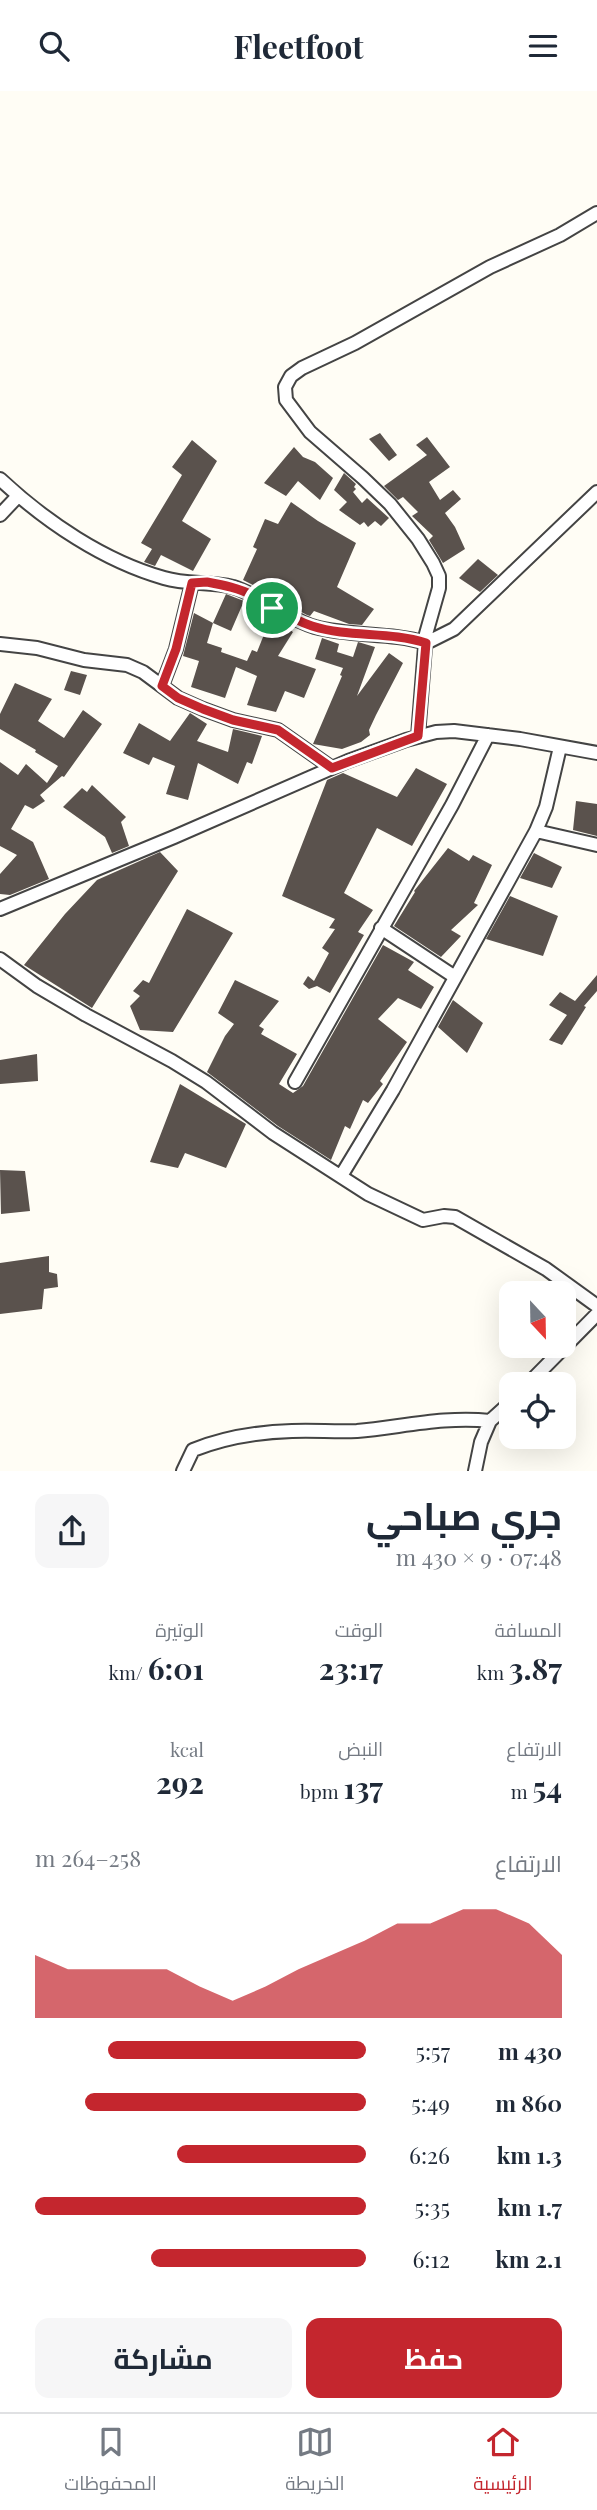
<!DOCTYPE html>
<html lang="ar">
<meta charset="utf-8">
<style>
:root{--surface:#fff;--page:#f6f6f7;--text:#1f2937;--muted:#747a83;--line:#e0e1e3;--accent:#c4262e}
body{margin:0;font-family:"Playfair Display",Cairo,serif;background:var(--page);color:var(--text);direction:rtl;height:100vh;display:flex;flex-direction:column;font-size:26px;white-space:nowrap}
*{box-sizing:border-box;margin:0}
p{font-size:23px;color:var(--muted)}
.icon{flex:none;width:38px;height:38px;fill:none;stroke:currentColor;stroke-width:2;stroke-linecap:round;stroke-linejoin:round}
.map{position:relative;height:1380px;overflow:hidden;direction:ltr}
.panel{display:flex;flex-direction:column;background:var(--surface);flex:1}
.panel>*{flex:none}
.needle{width:46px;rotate:158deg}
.controls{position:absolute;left:499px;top:1190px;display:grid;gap:14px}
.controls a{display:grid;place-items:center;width:77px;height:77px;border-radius:14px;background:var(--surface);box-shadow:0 7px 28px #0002;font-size:35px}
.pin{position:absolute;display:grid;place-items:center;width:60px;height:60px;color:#fff;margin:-30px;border:4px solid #fff;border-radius:50%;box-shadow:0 2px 7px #0007}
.round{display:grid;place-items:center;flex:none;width:74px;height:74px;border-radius:14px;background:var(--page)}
.overview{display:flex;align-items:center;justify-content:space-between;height:119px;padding:0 35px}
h1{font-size:38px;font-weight:700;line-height:52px}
.figures{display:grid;grid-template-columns:repeat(3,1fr);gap:10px;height:119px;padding:7px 35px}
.figures div{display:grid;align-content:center}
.figures b{font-size:30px;font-weight:700}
.figures small{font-size:19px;font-weight:400}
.figures p{font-size:19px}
.chart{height:196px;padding:14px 35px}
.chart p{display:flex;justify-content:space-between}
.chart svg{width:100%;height:126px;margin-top:7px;fill:var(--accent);opacity:.7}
.button{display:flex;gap:14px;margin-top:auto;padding:14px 35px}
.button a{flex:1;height:80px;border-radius:14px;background:var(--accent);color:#fff;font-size:28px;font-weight:700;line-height:80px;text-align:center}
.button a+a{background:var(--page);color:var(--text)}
ul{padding:0 35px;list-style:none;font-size:23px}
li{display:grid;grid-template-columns:112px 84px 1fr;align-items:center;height:52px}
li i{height:18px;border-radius:9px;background:var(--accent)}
header{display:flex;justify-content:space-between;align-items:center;height:91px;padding:0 35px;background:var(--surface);font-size:32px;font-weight:700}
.dock{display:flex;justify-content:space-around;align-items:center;height:98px;border-top:2px solid var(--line);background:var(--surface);font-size:19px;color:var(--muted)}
.dock a{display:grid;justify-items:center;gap:4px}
.dock .current{color:var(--accent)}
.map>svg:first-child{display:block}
.building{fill:#5a524d}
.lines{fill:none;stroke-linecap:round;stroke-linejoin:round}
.minor-casing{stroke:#444;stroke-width:16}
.minor{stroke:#fff;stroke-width:12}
.route-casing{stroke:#fff;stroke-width:14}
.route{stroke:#c4262e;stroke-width:9}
</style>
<header><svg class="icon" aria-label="menu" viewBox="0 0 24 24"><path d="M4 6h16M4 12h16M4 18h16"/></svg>Fleetfoot<svg class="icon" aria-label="search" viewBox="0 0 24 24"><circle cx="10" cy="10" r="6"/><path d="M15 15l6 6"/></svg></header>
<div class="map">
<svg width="597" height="1380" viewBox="0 0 597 1380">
<rect width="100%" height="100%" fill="#fffdf5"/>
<path class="building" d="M380 342 397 364 389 370 369 348Z
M427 346 450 376 429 391 440 409 453 399 461 408 445 422 455 436 465 458 443 472 429 449 433 445 412 425 418 421 403 406 398 409 384 395 427 364 416 354Z
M192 349 217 370 182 430 211 448 193 480 161 464 155 475 144 471 152 458 141 452 182 384 172 376Z
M294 356 303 366 315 371 333 387 320 409 298 390 286 405 264 392Z
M344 382 356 393 354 396 356 398 353 401 362 412 367 407 389 427 381 435 375 430 368 436 364 431 360 434 339 419 347 411 334 399Z
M291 411 318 430 356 452 337 496 374 518 362 534 349 533 314 520 310 525 307 524 281 510 287 500 265 489 261 498 243 489 257 458 253 456 265 428 278 433Z
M478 468 498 484 480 501 459 487Z
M226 503 244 510 231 540 213 532Z
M194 522 213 532 207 552 222 557 221 561 247 570 252 559 257 561 271 526 293 541 278 565 316 578 304 607 285 600 276 621 247 614 257 585 236 576 225 607 191 596 199 570 183 565Z
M322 547 339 553 337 561 353 566 358 551 375 556 357 605 389 562 403 572 376 624 369 639 370 644 361 651 342 658 313 653 342 585 340 584 343 577 315 568Z
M71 580 87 584 80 604 64 599Z
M15 592 52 608 38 630 64 647 83 619 102 633 64 686 62 685 40 704 45 710 33 718 25 714 11 738 33 751 49 788 10 804 0 803V783L17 764 0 755V671L18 684 26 673 47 692 58 675 35 661 36 659 0 638V623Z
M190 622 207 633 197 650 228 661 233 638 262 645 252 673 247 671 238 693 198 672 188 709 166 703 175 675 153 666 149 674 123 662 139 632 170 650Z
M416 677 447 693 412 755 377 737 344 802 373 819 358 841 364 844 330 902 317 895 309 898 303 893 308 885 314 890 329 862 322 857 335 838 329 837 335 828 282 805 327 689 343 682 397 706Z
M92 694 126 726 121 731 129 755 112 762 105 746 63 716 82 697 87 701Z
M576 710 597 713V745L573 739Z
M448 757 469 770 473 764 492 774 474 812 478 814 451 839 461 845 441 866 394 835 415 801 414 800Z
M160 761 178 780 92 917 24 874 65 823 97 789Z
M534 762 562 776 552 797 520 787Z
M510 805 558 825 543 865 486 848Z
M187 818 233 842 173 941 140 939 130 915 140 905 133 900 143 889 149 892Z
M383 854 414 871 408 879 434 896 421 918 398 907 378 928 407 951 380 990 383 993 368 1012 363 1009 350 1038 345 1035 331 1069 278 1035 207 981 225 945 234 933 218 922 235 889 279 910 259 935 264 938 261 943 297 963 279 993 293 1002 303 995Z
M597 884V900L584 915 586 916 562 954 549 949 567 924 549 914 560 901 575 910Z
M453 909 483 932 467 962 438 936Z
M37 963 38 990 0 993V969Z
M180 993 246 1033 226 1077 185 1062 178 1077 150 1071Z
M0 1079 25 1080 30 1120 1 1123Z
M49 1165V1181L57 1183 58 1196 44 1198 42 1218 0 1223V1172Z"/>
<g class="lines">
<defs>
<path id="minor" d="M0 388C46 431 104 470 164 487 187 494 210 490 233 496 262 505 285 527 315 536 353 546 390 541 426 552L454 538 597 401
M0 424 18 405
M0 553 37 557 84 569 127 574 143 581 178 607 203 618 233 629 278 639 332 677
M162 595 176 558 192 492
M418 645 426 543 439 497V485L433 472 418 448 390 413 363 387 310 341 286 309 285 296 291 285 302 277 355 252 490 176 560 144 597 122
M536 740 597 754
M0 818 174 746 348 670 406 649 436 641 454 640 520 648 597 662
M381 837 455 886
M0 868 37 895 86 924 172 970 206 991 273 1042 368 1103 423 1129 444 1125 455 1126 546 1178 597 1215
M295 991 452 714 488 644
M341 1085 393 999 536 740 546 716 560 656
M528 1293 597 1223
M183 1380 193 1359C223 1347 260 1341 292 1340 314 1339 335 1341 357 1340 402 1336 445 1325 490 1330
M475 1380 481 1351 490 1330 511 1311"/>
</defs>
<use href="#minor" class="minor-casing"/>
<use href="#minor" class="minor"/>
</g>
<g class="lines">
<defs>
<path id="route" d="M207 491C223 494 239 497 254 505 274 516 290 528 312 535 350 547 389 540 426 552L418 645 332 677 278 639 233 629 203 618 178 607 162 595 176 558 192 492Z"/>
</defs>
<use href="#route" class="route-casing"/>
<use href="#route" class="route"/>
</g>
</svg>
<div class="controls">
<a><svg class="needle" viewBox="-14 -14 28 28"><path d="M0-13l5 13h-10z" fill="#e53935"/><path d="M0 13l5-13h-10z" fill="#747a83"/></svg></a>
<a><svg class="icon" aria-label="locate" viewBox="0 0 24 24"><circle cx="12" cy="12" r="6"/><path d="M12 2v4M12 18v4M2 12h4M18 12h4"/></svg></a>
</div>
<div class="pin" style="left:272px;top:517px;background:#1e9e55"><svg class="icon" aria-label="arrive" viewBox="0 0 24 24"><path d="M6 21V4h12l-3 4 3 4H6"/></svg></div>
</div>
<section class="panel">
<div class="overview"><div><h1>جري صباحي</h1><p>07:48 · 9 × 430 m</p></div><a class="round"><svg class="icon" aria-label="share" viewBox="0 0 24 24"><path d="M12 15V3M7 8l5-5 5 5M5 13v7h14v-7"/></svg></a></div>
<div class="figures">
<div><p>المسافة</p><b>3.87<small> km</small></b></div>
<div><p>الوقت</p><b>23:17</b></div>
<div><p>الوتيرة</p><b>6:01<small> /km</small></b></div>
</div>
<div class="figures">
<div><p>الارتفاع</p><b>54<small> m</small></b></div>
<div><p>النبض</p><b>137<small> bpm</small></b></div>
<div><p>kcal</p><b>292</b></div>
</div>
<div class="chart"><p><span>الارتفاع</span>258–264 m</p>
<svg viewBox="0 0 160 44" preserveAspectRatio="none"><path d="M0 44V22L10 27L20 27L30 27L40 27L50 33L60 38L70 33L80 27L90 22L100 17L110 11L120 11L130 6L140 6L150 11L160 22V44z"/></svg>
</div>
<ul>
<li><b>430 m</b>5:57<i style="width:78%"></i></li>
<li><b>860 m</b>5:49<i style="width:85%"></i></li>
<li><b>1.3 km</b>6:26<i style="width:57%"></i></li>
<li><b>1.7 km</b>5:35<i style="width:100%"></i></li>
<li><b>2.1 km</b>6:12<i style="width:65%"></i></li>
</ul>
<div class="button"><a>حفظ</a><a>مشاركة</a></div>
</section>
<nav class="dock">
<a class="current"><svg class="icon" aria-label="home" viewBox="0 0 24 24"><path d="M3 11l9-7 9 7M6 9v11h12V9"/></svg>الرئيسية</a>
<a><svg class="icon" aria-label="map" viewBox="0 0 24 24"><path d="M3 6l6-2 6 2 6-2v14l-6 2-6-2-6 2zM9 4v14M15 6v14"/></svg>الخريطة</a>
<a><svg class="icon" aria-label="saved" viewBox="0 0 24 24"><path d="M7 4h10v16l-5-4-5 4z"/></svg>المحفوظات</a>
</nav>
